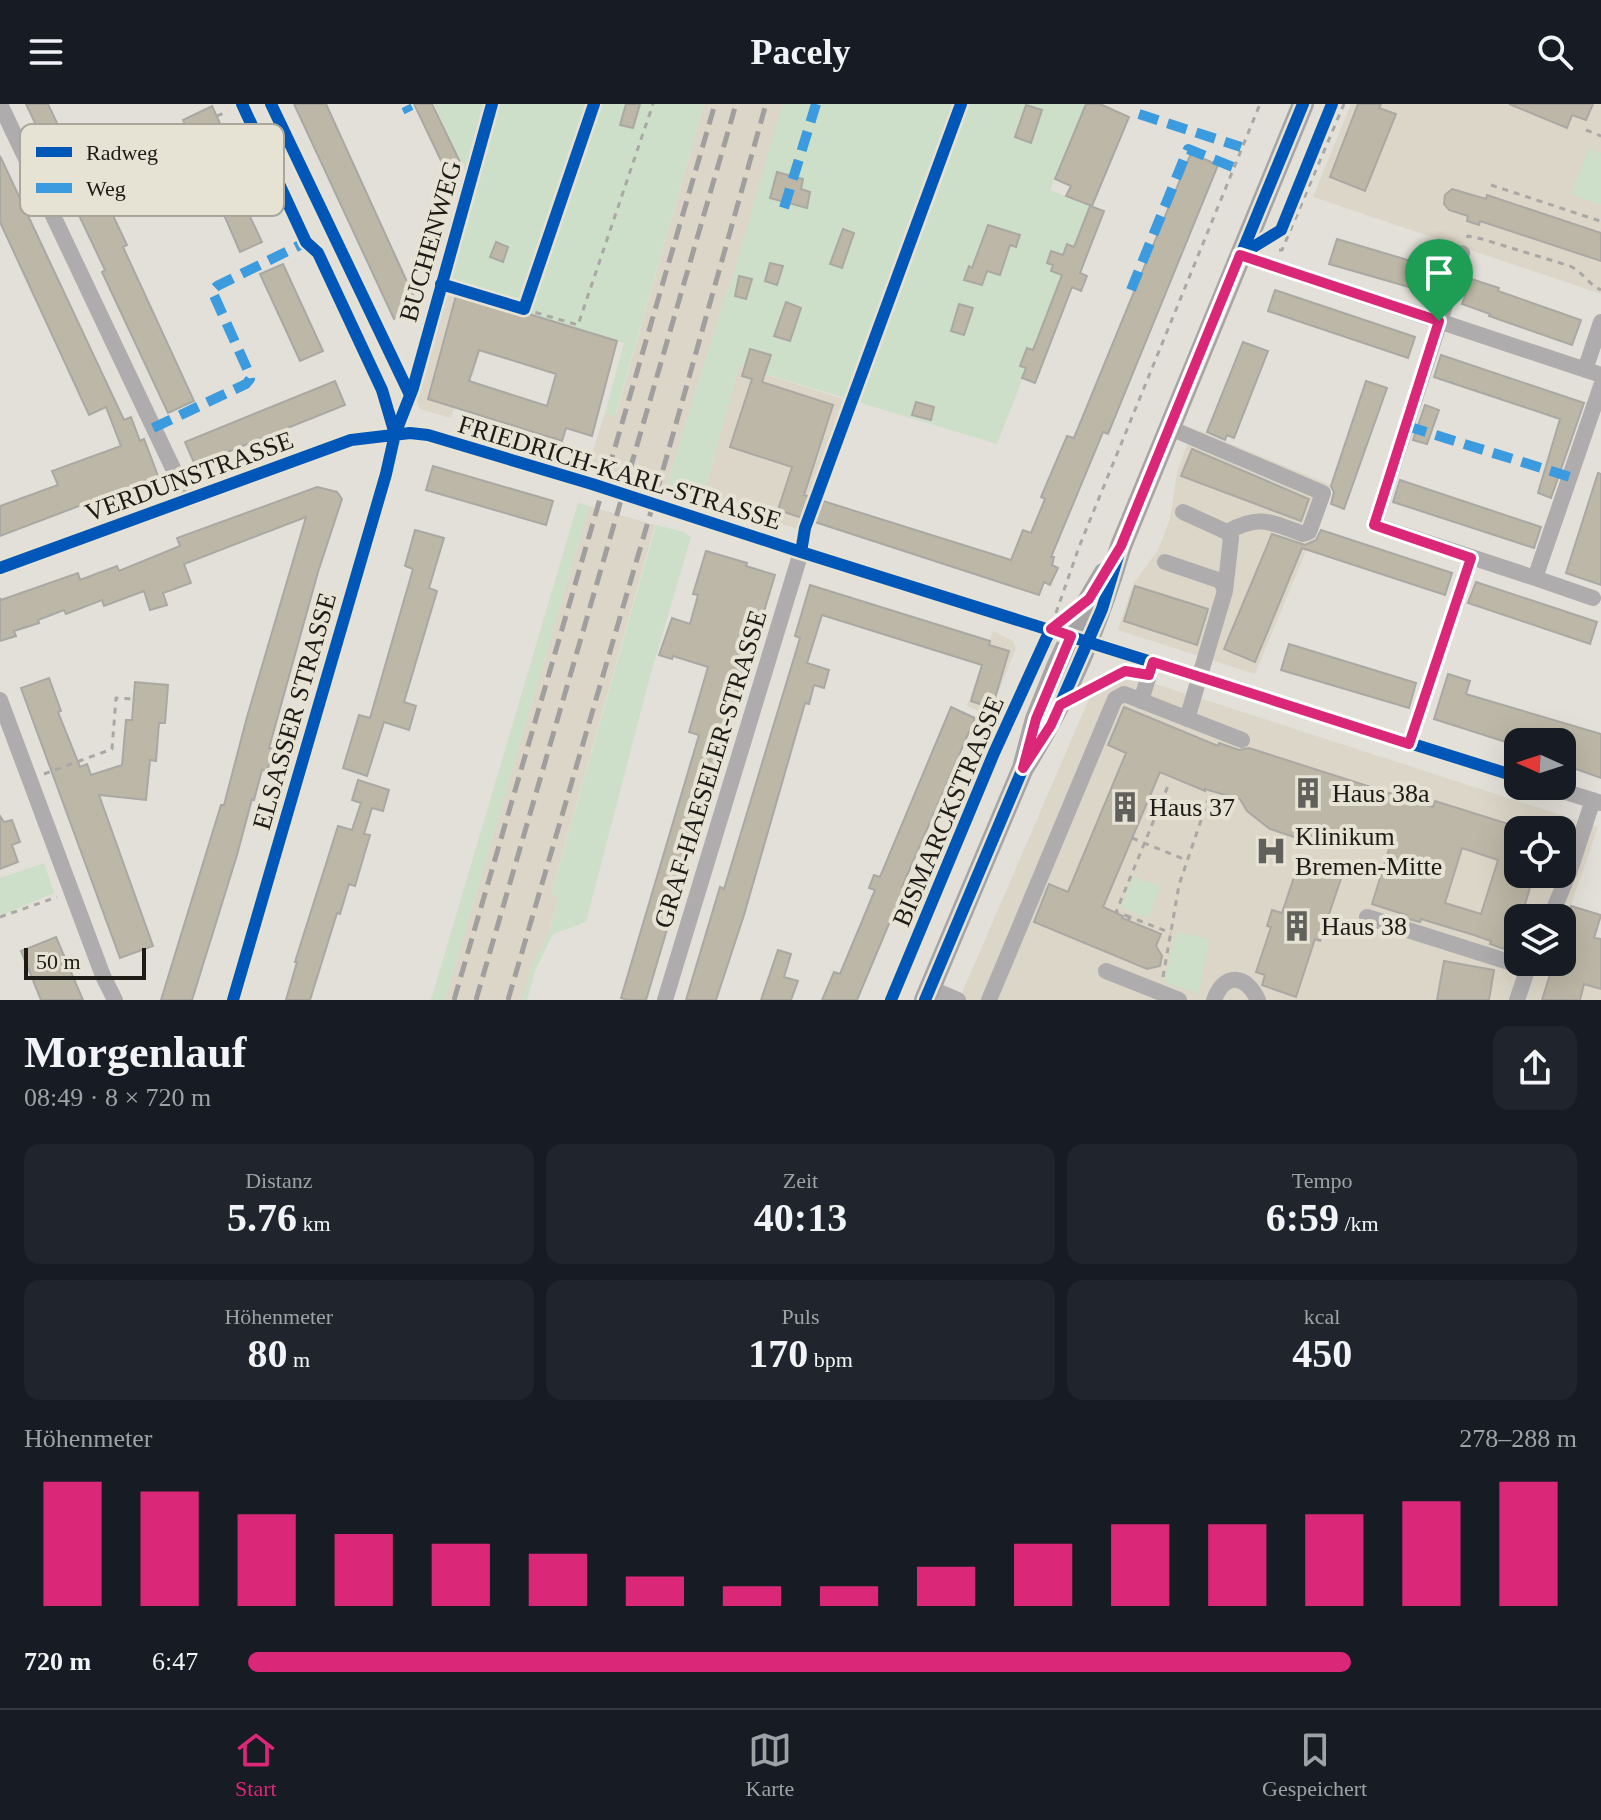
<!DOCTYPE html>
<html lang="de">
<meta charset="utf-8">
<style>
:root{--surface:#171b24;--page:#20242c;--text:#f1f3f6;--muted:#9ea1a6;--line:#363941;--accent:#db2777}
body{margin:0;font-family:"Times New Roman",serif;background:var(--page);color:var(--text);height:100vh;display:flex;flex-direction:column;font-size:30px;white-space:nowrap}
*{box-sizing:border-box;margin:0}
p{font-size:26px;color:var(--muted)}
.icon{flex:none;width:44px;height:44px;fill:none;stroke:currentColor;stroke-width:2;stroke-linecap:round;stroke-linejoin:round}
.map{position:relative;height:896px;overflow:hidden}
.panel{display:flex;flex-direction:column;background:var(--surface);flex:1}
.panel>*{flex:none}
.needle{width:52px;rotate:273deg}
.controls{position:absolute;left:1504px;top:624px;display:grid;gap:16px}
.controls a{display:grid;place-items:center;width:72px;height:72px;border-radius:16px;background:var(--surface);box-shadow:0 8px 32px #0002;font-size:40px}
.scale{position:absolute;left:24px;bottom:20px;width:122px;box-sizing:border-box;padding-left:8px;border:4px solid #1c1b16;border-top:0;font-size:22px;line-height:28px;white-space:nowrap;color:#1c1b16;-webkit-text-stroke:6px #e6e2d4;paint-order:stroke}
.pin{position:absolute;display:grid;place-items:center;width:68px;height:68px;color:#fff;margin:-82px -34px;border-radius:50% 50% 50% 0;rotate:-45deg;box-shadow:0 0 8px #0007}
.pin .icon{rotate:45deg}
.round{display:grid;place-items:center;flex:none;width:84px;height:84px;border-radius:16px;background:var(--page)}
.head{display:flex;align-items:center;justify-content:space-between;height:136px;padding:0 24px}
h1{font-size:44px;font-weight:800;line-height:60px}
.figures{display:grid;grid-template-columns:repeat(3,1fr);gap:12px;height:136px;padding:8px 24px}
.figures div{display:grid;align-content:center;border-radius:16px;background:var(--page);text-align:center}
.figures b{font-size:40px;font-weight:800}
.figures small{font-size:22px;font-weight:400}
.figures p{font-size:22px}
.chart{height:224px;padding:16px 24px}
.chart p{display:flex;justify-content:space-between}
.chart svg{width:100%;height:144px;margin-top:8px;stroke:var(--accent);stroke-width:6}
ul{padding:0 24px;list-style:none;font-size:26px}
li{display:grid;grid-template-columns:128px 96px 1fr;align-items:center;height:60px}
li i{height:20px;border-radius:10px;background:var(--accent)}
header{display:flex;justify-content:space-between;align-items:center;height:104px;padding:0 24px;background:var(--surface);font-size:36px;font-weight:800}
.tabs{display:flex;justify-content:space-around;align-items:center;height:112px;border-top:2px solid var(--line);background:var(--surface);font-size:22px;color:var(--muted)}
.tabs a{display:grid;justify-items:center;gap:4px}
.tabs .current{color:var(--accent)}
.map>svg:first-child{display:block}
.built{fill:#dbd6c7;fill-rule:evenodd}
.green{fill:#cddfc8}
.building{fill:#bcb7a6;stroke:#aaa8a3;stroke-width:2;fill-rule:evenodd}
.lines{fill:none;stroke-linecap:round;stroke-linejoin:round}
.path{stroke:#a9a8a5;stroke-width:3;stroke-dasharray:6 6;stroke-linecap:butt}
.minor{stroke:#aeacad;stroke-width:16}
.major{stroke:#a6a4a4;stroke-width:22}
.rail{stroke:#a19f9e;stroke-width:5;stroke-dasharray:16 8;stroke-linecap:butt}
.quiet{stroke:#3c9bdf;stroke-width:10;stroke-dasharray:20 10;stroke-linecap:butt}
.cycleway-casing{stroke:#e6e2d4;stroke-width:17}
.cycleway{stroke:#0057b8;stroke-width:12}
.route-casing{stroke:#fff;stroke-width:16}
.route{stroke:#db2777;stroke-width:10}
.labels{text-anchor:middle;stroke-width:8;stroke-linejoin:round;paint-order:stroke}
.street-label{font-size:26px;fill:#1c1b16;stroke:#e6e2d4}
.poi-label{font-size:26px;fill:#1c1b16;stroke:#e6e2d4;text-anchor:start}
.key{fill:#e6e2d4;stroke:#a9a69b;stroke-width:2}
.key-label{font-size:22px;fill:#1c1b16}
</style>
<header><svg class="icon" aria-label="menu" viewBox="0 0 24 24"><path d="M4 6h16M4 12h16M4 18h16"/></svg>Pacely<svg class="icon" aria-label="search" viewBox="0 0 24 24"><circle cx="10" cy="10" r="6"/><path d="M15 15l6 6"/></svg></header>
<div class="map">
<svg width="1601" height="896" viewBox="0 0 1601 896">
<rect width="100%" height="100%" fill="#e2e0d8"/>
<path class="built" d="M704 0H783L730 183 725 192 666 384 589 359 605 309 616 311Z
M1351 0H1601V190L1313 93Z
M443 183 495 198 473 272 464 269 451 314 420 305 413 290Z
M739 262 846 296 801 426 702 396Z
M1200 327 1333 382 1255 570 1118 526 1133 480 1158 446 1170 415 1177 369 1188 338Z
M589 402 655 421 551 790 559 792 548 831 532 861 522 896H445Z
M993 527 1013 537 1016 544 989 612 967 602Z
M1131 572 1598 723 1571 801 1601 811 1593 837 1601 840V896H959L1089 595ZM1518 726H1562V770H1518ZM1518 814H1562V858H1518Z"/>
<path class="green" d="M434 0H704L615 312 605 309 624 239 435 181 466 69Z
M782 0H1085L1050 86 1090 102 997 340 739 262 702 396 666 384 725 192 730 183Z
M1589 44 1601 49V101L1571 90Z
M578 399 589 402 445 896H431Z
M656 421 684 428 691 433 649 576 586 818 553 830 535 867 527 896H522L532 861 548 831 559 793 551 791Z
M44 759 54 789 0 812V774Z
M1133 772 1160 783 1148 814 1121 803Z
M1176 828 1209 835 1199 890 1164 878Z"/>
<path class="building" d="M26 0H48L82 72 92 67 127 141 123 143 194 297 168 309 102 168 105 166Z
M294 0H326L419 204 394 215Z
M414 0H432L460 58 445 65Z
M626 0H640L633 24 620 21Z
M1086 0H1100L1129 13 1092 102 1066 92 1071 82 1055 75Z
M1358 0H1381L1379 4 1396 10 1365 87 1330 73Z
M1509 0H1593L1586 16 1572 11 1567 24Z
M1026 1 1042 6 1031 39 1015 33Z
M212 2 249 82 238 87 262 138 240 148 183 16Z
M1191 49 1218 61 1108 330 1103 328 1051 453H1054L1052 461 1058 464 1050 481 1044 478 1039 491 778 406 792 363 730 343 752 275 742 272 750 245 771 251 762 278 833 301 804 391 1011 456 1023 426 1031 429 1045 395 1041 393 1067 332 1074 334Z
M0 52 124 316 131 313 140 337 144 335 158 372 0 432V402L58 381 52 367 121 342 106 303 89 311 0 118Z
M777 68 803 75 801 85 810 88 807 104 770 94Z
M1452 85 1486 95 1487 91 1601 129V157L1480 117 1479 121 1467 117 1468 112 1449 106 1444 100 1445 91Z
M1090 102 1104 107 1080 169 1087 172 1081 187 1072 183 1035 279 1022 274 1026 264 1020 262 1027 244 1033 246 1062 171 1051 167 1053 161 1047 159 1051 147 1063 151 1067 140 1074 143Z
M988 121 1020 131 1016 143 1010 141 1000 171 987 167 982 181 964 176 969 162 972 164Z
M843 125 854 129 842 164 830 160Z
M1337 135 1438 165 1430 189 1329 160Z
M496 138 508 143 503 158 490 153Z
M770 159 783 162 777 181 765 177Z
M283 160 323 247 300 257 260 170Z
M739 172 752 175 746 195 735 192Z
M1471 175 1499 184 1498 187 1581 216 1572 241 1489 212 1490 210 1462 200Z
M1275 186 1415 233 1408 254 1268 207Z
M457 188 617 237 592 332 566 324 562 337 428 295ZM479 246 556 270 547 302 469 277Z
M786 198 801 204 790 237 774 232Z
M959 200 973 204 964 231 951 227Z
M1243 238 1268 247 1234 334 1227 331 1225 336 1207 328Z
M1441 251 1584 299 1551 394 1538 389 1560 315 1434 273Z
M335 277 345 301 195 361 185 338Z
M1366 277 1387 284 1344 405 1331 400 1334 388 1331 382Z
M916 298 934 303 931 316 912 311Z
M1425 301 1439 306 1427 340 1413 336Z
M1192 345 1309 395 1301 417 1181 372Z
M433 362 553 397 546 421 426 386Z
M1598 369 1601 370V481L1566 469Z
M1400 376 1541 423 1534 444 1393 398Z
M317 383 337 388 342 395 318 468 269 644 274 645 267 667 262 666 254 696 252 695 237 751 192 896H161L221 701H224L247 613 306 413 184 460 191 479 163 489 167 501 150 506 144 487 104 502 102 496 66 510 64 506 38 516 39 519 14 527 16 532 0 537V494L1 496 78 469 80 476 117 462 119 467 180 442 177 434Z
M415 426 444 434 429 484 437 487 404 598 416 602 409 626 384 618 367 672 343 664 359 611 370 614 413 465 405 462Z
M1321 426 1452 469 1445 491 1302 444 1255 558 1224 545 1272 430 1305 441 1316 436Z
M706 447 747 459 746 462 775 471 759 524 757 523 646 896H628L621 894 699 631 689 628 708 563 673 552 672 555 659 551 672 514 690 520 698 491 693 490Z
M1476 478 1597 518 1590 540 1468 499Z
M810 481 990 537 989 541 1009 547 992 604 971 597 982 561 822 511 807 559 829 566 824 584 814 581 809 600 805 599 744 811 716 896H686L720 783 724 785 800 534 795 532Z
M1135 482 1208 505 1197 541 1124 517Z
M1289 540 1416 579 1409 604 1281 566Z
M1448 570 1470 577 1466 590 1601 630V674L1562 660V638H1518V642L1434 615Z
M49 574 61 607 58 608 80 663 87 660 91 671 122 661 126 616H132L135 578 168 581 165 619H159L156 657 150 656 146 696 99 691 153 842 120 854 21 584Z
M951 603 975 614 902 783 904 784 857 896H822L834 868 840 870 875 786 869 784 874 771 880 773Z
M1124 603 1218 642 1219 639 1239 646 1249 644 1433 703 1435 697 1518 723V770H1534L1521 814H1518L1511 843 1505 841 1504 845 1490 840 1491 837 1474 831 1421 815 1420 818 1405 814 1406 811 1372 800 1390 742 1364 734 1341 739H1305L1306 737 1270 725 1247 707 1240 695 1205 685V687L1160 668 1103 803 1123 812 1122 814 1161 830 1156 842 1162 852 1160 862 1147 865 1034 818 1049 780 1068 788 1126 649 1108 641ZM1462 744 1498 756 1481 810 1445 799Z
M358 676 389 686 383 707 372 704 364 730 370 731 355 782 349 780 340 810 337 809 310 896H286L297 858H295L338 722 352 726 361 699 352 696Z
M0 712 4 718 12 716 20 738 12 741 18 758 0 765Z
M1301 752 1344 766 1320 837 1315 835 1296 893 1262 881 1265 871 1256 868 1271 823 1267 822 1272 806 1282 809Z
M1571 802 1601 811 1594 834 1601 835V885L1584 880 1580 896H1542L1554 858H1562V830Z
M56 833 83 896H41L21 847Z
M778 846 791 850 784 873 798 877 791 896H761Z
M1444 857 1494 866 1489 896H1437Z"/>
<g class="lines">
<path class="path" d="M217 12 228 7
M1586 26 1601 32
M227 35 239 30
M1491 81 1600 117 1601 114
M1467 134 1468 132 1482 135 1570 162C1583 168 1588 180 1601 186
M1279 146H1282L1344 0
M524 205 578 221 653 0
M1056 509 1079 443 1260 0
M1088 586 1124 567
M1414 625 1466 469
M44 670 112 645 116 594 134 595
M1132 734 1186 756
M0 813 57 793
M1130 813 1116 808 1168 682
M1128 817 1130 813 1171 829
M1163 873 1179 781 1211 687"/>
<path class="minor" d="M0 0 188 396
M242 0 306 138 318 149 382 286 395 330
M1462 149 1374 421 1535 474 1601 282
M1240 151 1601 271
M1585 266 1601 218
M1170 324 1323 389 1309 428 1303 430C1271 418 1259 410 1227 428
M1183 408 1227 428 1231 434 1225 487
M1165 458 1221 477 1225 487 1187 615
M0 464 351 336 410 329 428 331 592 380 801 448 1518 673
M1535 474 1593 494
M0 596 103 872 115 896
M1141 597 1153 558
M1547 682 1601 699
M1367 813 1528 864
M1550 814 1569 769 1593 696
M1106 867 1179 896
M930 884 958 896
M233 896 386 370 395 330 413 284 492 0
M665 896 801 448
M891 896 994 649 1051 525
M989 896 1115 595 1124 590 1242 636
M1214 896C1225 867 1246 871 1258 896
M1517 896 1530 858"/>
<path class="major" d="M1023 664C1067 595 1098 520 1121 442L1303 0
M925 896 1023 664 1036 615 1057 563 1087 499 1104 470"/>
<path class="rail" d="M454 896 715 0
M476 896 736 0
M508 896 659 380 766 0"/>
<path class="quiet" d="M406 2 409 8
M1139 10 1241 43
M784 104 816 0
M1131 186 1188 45 1233 63
M1407 322 1570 373
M153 324 246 280 250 275 249 269 212 187 217 182 306 138"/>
<defs>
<path id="cycleway" d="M242 0 306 138 318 149 382 286 395 330
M271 0 410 291
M1240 151 1281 126 1332 0
M441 180 524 205 594 0
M801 448 805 424 961 0
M0 464 351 336 410 329 428 331 592 380 801 448 1518 673
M233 896 386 370 395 330 413 284 492 0
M891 896 994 649 1046 535 1051 525 1089 495
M925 896 1023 664 1051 621 1102 505 1121 442 1303 0"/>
</defs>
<use href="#cycleway" class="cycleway-casing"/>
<use href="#cycleway" class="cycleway"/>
</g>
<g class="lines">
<defs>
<path id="route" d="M1240 151 1439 217 1374 421 1471 454 1409 640 1153 558 1149 571 1125 567 1060 601 1051 621 1023 664 1036 615 1071 532 1051 525 1089 495 1121 442Z"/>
</defs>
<use href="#route" class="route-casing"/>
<use href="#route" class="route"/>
</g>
<defs>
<symbol id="building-bare" viewBox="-9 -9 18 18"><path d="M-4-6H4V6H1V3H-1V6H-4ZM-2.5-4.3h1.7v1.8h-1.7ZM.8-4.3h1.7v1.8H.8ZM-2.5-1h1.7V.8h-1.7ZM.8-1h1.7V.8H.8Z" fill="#61605a" stroke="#e6e2d4" stroke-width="2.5" paint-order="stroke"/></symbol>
<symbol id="hospital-bare" viewBox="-9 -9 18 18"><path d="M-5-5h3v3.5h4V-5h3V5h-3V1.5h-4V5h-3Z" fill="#61605a" stroke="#e6e2d4" stroke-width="2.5" paint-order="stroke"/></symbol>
</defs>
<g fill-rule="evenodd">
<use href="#building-bare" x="1286" y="667" width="44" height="44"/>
<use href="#building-bare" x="1103" y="681" width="44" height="44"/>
<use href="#hospital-bare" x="1249" y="725" width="44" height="44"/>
<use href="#building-bare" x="1275" y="800" width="44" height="44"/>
</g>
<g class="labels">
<g class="street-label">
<text transform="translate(430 137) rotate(-74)" y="9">BUCHENWEG</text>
<text transform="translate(620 368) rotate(17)" y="9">FRIEDRICH-KARL-STRASSE</text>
<text transform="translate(189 372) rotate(-20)" y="9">VERDUNSTRASSE</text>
<text transform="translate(294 607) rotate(-74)" y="9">ELSASSER STRASSE</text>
<text transform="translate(710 665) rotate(-73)" y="9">GRAF-HAESELER-STRASSE</text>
<text transform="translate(948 707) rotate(-67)" y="9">BISMARCKSTRASSE</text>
</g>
<g class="poi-label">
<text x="1332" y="698">Haus 38a</text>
<text x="1149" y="712">Haus 37</text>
<text x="1295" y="741">Klinikum<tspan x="1295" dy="30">Bremen-Mitte</tspan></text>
<text x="1321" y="831">Haus 38</text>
</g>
</g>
<rect x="20" y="20" width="264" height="92" rx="12" class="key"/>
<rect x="36" y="43" width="36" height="10" fill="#0057b8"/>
<rect x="36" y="79" width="36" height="10" fill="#3c9bdf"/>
<g class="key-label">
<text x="86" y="56">Radweg</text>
<text x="86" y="92">Weg</text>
</g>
</svg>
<div class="controls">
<a><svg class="needle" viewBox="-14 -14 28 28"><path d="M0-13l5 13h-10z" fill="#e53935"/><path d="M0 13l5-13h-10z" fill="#9ea1a6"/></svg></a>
<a><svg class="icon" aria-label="locate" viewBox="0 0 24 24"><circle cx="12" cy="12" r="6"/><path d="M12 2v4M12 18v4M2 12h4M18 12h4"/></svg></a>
<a><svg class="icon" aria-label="layers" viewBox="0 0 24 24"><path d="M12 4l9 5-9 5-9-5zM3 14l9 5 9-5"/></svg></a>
</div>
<div class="scale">50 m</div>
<div class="pin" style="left:1439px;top:217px;background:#1e9e55"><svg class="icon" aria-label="arrive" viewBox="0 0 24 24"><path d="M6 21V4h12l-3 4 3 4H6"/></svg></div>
</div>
<section class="panel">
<div class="head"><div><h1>Morgenlauf</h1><p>08:49 · 8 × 720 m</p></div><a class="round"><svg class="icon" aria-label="share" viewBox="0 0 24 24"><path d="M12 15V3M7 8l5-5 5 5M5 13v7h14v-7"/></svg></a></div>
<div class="figures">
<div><p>Distanz</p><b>5.76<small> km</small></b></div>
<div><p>Zeit</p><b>40:13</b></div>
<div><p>Tempo</p><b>6:59<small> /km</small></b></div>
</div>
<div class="figures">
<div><p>Höhenmeter</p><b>80<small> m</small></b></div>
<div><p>Puls</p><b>170<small> bpm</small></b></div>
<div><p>kcal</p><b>450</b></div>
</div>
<div class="chart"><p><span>Höhenmeter</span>278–288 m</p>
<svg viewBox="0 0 160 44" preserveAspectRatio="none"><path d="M5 44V6M15 44V9M25 44V16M35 44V22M45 44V25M55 44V28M65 44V35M75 44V38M85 44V38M95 44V32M105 44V25M115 44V19M125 44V19M135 44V16M145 44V12M155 44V6"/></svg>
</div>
<ul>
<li><b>720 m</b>6:47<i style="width:83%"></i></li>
</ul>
</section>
<nav class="tabs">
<a class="current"><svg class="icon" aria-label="home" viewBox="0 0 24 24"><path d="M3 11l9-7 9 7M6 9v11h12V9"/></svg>Start</a>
<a><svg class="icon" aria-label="map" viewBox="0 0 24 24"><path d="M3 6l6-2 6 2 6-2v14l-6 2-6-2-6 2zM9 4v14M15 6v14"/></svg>Karte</a>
<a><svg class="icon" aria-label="saved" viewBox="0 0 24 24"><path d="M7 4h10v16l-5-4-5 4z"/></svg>Gespeichert</a>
</nav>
